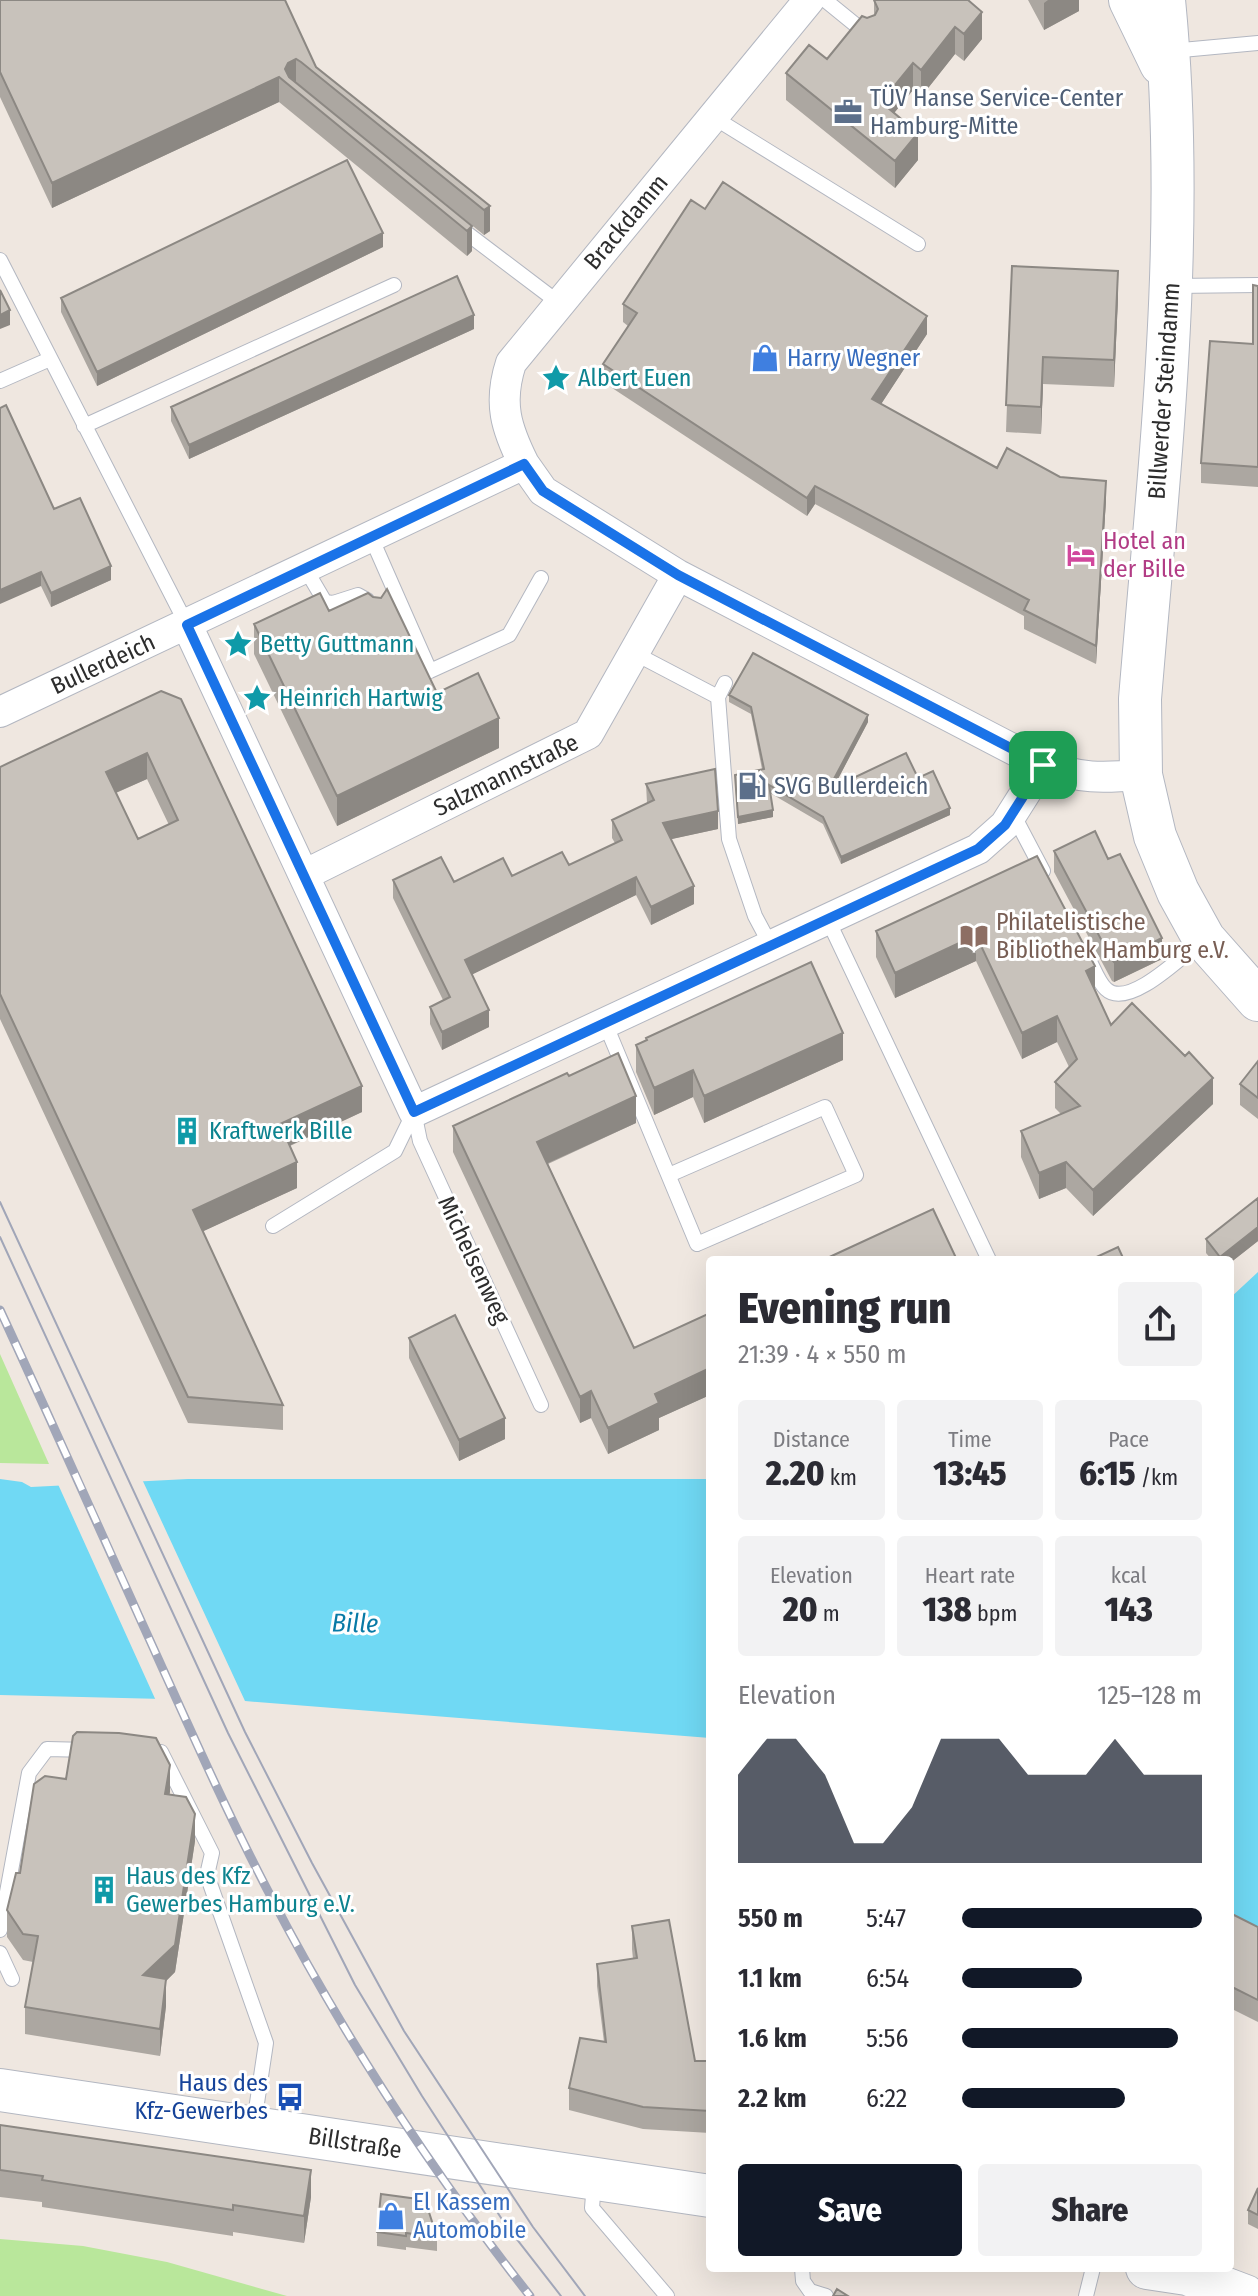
<!DOCTYPE html>
<meta charset="utf-8">
<style>
:root{--surface:#fff;--page:#f2f2f3;--text:#2b2b33;--muted:#7c7c81;--accent:#111827}
body{margin:0;font-family:"Fira Sans Condensed",sans-serif;background:var(--page);color:var(--text);height:100vh;display:flex;flex-direction:column;font-size:30px;white-space:nowrap}
*{box-sizing:border-box;margin:0}
p{font-size:26px;color:var(--muted)}
.icon{flex:none;width:44px;height:44px;fill:none;stroke:currentColor;stroke-width:2;stroke-linecap:round;stroke-linejoin:round}
.map{position:relative;flex:1;overflow:hidden}
.details{position:absolute;left:706px;top:1256px;width:528px;height:1016px;display:flex;flex-direction:column;background:var(--surface);border-radius:8px;box-shadow:0 8px 32px #0002}
.details>*{flex:none}
.pin{position:absolute;display:grid;place-items:center;width:68px;height:68px;color:#fff;margin:-34px;border-radius:16px;box-shadow:0 4px 12px #0006}
.round{display:grid;place-items:center;flex:none;width:84px;height:84px;border-radius:8px;background:var(--page)}
.headline{display:flex;align-items:center;justify-content:space-between;height:136px;padding:0 32px}
h1{font-size:44px;font-weight:800;line-height:60px}
.figures{display:grid;grid-template-columns:repeat(3,1fr);gap:12px;height:136px;padding:8px 32px}
.figures div{display:grid;align-content:center;border-radius:8px;background:var(--page);text-align:center}
.figures b{font-size:34px;font-weight:800}
.figures small{font-size:22px;font-weight:400}
.figures p{font-size:22px}
.chart{height:224px;padding:16px 32px}
.chart p{display:flex;justify-content:space-between}
.chart svg{width:100%;height:144px;margin-top:8px;fill:var(--accent);opacity:.7}
.primary-button{display:flex;gap:16px;margin-top:auto;padding:16px 32px}
.primary-button a{flex:1;height:92px;border-radius:8px;background:var(--accent);color:#fff;font-size:32px;font-weight:800;line-height:92px;text-align:center}
.primary-button a+a{background:var(--page);color:var(--text)}
ul{padding:0 32px;list-style:none;font-size:26px}
li{display:grid;grid-template-columns:128px 96px 1fr;align-items:center;height:60px}
li i{height:20px;border-radius:10px;background:var(--accent)}
.map>svg:first-child{display:block}
.green{fill:#b9e79b}
.water{fill:#70d9f4}
.pier{fill:#efe7e0}
.lines{fill:none;stroke-linecap:round;stroke-linejoin:round}
.service-casing{stroke:#b3b7c1;stroke-width:16}
.minor-casing{stroke:#b3b7c1;stroke-width:32}
.secondary-casing{stroke:#b3b7c1;stroke-width:44}
.service{stroke:#fff;stroke-width:14}
.minor{stroke:#fff;stroke-width:30}
.secondary{stroke:#fff;stroke-width:42}
.tram{stroke:#a1a6b8;stroke-width:2}
.rail-casing{stroke:#a1a6b8;stroke-width:9}
.rail{stroke:#fff;stroke-width:6;stroke-dasharray:18;stroke-linecap:butt}
.wall{fill:#aca7a1;fill-rule:evenodd}
.shaded-wall{fill:#8c8883}
.building{fill:#c8c2bb;stroke:#8c8883;stroke-width:2;fill-rule:evenodd}
.route-casing{stroke:#fff;stroke-width:16}
.route{stroke:#1a73e8;stroke-width:10}
.labels{text-anchor:middle;stroke-width:6;stroke-linejoin:round;paint-order:stroke}
.service-label{font-size:24px;fill:#4e5e75;stroke:#fff;text-anchor:start}
.street-label{font-size:24px;fill:#2d2d2d;stroke:#fff}
.shop-label{font-size:24px;fill:#366cbe;stroke:#fff;text-anchor:start}
.culture-label{font-size:24px;fill:#0d838f;stroke:#fff;text-anchor:start}
.hotel-label{font-size:24px;fill:#b23c85;stroke:#fff;text-anchor:start}
.education-label{font-size:24px;fill:#785e54;stroke:#fff;text-anchor:start}
.transit-label{font-size:24px;fill:#164399;stroke:#fff;text-anchor:end}
.water-label{font-size:26px;font-style:italic;fill:#087aa6;stroke:#fff}
</style>
<div class="map">
<svg width="1258" height="2296" viewBox="0 0 1258 2296">
<rect width="100%" height="100%" fill="#efe7e0"/>
<path class="green" d="M0 1354 49 1464 0 1463Z
M0 2239 83 2246 167 2262 287 2296H0Z"/>
<path class="water" d="M1258 1272V1947L1230 1933V1298Z
M0 1479 22 1482 31 1487 188 1479H710V1738L245 1701 0 1695Z"/>
<path class="pier" d="M141 1477 245 1701 247 1705 157 1703 57 1482Z"/>
<g class="lines">
<defs>
<path id="service" d="M825 0 868 35
M1171 51 1258 43
M713 117 918 244
M460 228 559 303
M0 260 187 625
M1174 286 1258 285
M0 381 50 359
M84 426 394 285
M371 537 430 671 509 635 541 578
M305 568 325 602 333 603 358 595 367 600 373 609
M634 653 718 697 725 683
M718 697 729 839 755 916 771 946
M1013 814 1043 871
M828 920 989 1260
M1087 956C1093 966 1098 982 1106 989 1128 1010 1182 956 1200 942
M605 1023 697 1244 856 1175 825 1107 669 1175
M414 1112 420 1141 541 1405
M273 1226 395 1151 414 1112
M161 1752 212 1853 207 1875 266 2043 254 2123
M0 1930 29 1773 47 1749 89 1750
M0 1953 12 1979
M594 2182 592 2208 667 2296
M802 2268 803 2281 810 2291 826 2296
M1086 2296 1093 2268"/>
<path id="minor" d="M524 464C506 428 498 403 511 363L809 0
M187 625 414 1112 978 849 1005 825 1043 765
M0 712 524 464 543 491 678 575 1043 765C1080 779 1102 778 1141 775
M304 875 588 734 678 575"/>
<path id="secondary" d="M1130 0 1161 64
M1164 0C1187 233 1159 467 1140 699L1141 775 1155 836 1178 892 1204 939 1258 1000
M0 2090 710 2196
M1147 2268 1187 2274 1245 2296"/>
</defs>
<use href="#service" class="service-casing"/>
<use href="#minor" class="minor-casing"/>
<use href="#secondary" class="secondary-casing"/>
<use href="#service" class="service"/>
<use href="#minor" class="minor"/>
<use href="#secondary" class="secondary"/>
<path class="tram" d="M0 1202 245 1732 312 1863 404 2031 533 2227 585 2296
M0 1237 228 1733 355 1985 422 2096 505 2224 561 2296"/>
<defs>
<path id="rail" d="M0 1310C48 1414 95 1518 142 1623 183 1713 222 1803 268 1891 342 2034 430 2169 530 2296"/>
</defs>
<use href="#rail" class="rail-casing"/>
<use href="#rail" class="rail"/>
</g>
<path class="wall" d="M0 0H285L316 67 490 206V231L484 235 299 85 472 226V251L467 256 279 102 52 208 0 97Z
M874 0H968L982 39 964 61 955 54 921 97 913 90 894 113 918 160 895 188 786 100V73L827 59 867 18 874 15Z
M1028 0H1079V11L1044 30Z
M705 209 927 334 881 404 997 468 1060 477 1106 499 1096 664 1024 629V616L815 504 807 516 603 382V364L628 326 623 322V304Z
M383 247 97 386 61 312V298Z
M1012 266 1118 298 1114 387 1043 384 1041 434 1006 432Z
M1258 286V487L1201 483V463L1253 344Z
M474 329 189 459 171 421V407Z
M6 405 54 509 111 580 51 607 41 586Z
M329 611 437 693 499 748 337 826 254 654V624Z
M161 691 362 1112 290 1146 297 1188 203 1231 283 1405V1430L188 1423 0 1019V767ZM147 779 169 825 138 839 116 793Z
M729 695 868 722 833 788 918 778 950 815 841 864 823 824 770 793 773 817 738 824 735 782 762 769 751 714 729 702Z
M646 784 718 829 671 839 694 904 651 925 636 895 472 974 489 1027 442 1050 430 1024V1007L443 1000 393 898V880L454 882 512 876 569 865 615 843 612 838V820L647 803Z
M1054 851 1108 859 1162 959 1114 982 1112 981 1054 872Z
M1037 856 1111 1025 1213 1104 1093 1216 1066 1188 1039 1199 1021 1157V1131L1061 1114 1055 1108V1082L1069 1067 1057 1042 1022 1059 976 961 895 998 876 957V931Z
M646 1038 843 1060 704 1123 693 1097 654 1115 636 1072V1045L646 1041Z
M1258 1061V1119L1240 1105V1084Z
M569 1076 636 1123 548 1164 634 1348 710 1313V1395L659 1418V1430L608 1454 591 1418 580 1423 453 1152V1126Z
M1206 1239 1258 1241 1230 1263V1260H1212L1206 1253Z
M409 1338 505 1439 459 1461 409 1358Z
M169 1794 195 1841 175 1972 166 1981V2006L160 2056 25 2034V2007L33 1962 23 1960 7 1937V1910L20 1873Z
M1230 1913 1258 1927V2022L1232 2009Z
M632 1926 695 2061H710V2133L643 2129 569 2110V2088L604 2042 597 1986V1964L633 1959 632 1949Z
M0 2125 311 2197 304 2243 233 2232V2236L42 2207V2202L0 2197Z
M1258 2188V2229L1248 2224V2210Z
M381 2194 437 2237V2251L406 2247V2250L377 2246V2232Z"/>
<path class="shaded-wall" d="M1048 0H1079V11L1044 30V3Z
M982 12V39L964 61V34Z
M955 27V54L921 97V70Z
M296 59V84L291 86 285 69 288 63Z
M913 63V90L881 129V102Z
M279 77V102L52 208V183Z
M918 133V160L895 188V161Z
M490 206V231L484 235V210Z
M472 226V251L467 256V231Z
M383 233V247L97 386V372Z
M1118 271V298L1114 387V360Z
M10 310V325L0 329V315Z
M474 315V329L189 459V445Z
M927 316V334L872 418V399Z
M1043 357V384L1041 434V407Z
M1106 481V499L1096 664V646Z
M815 486V504L807 516V498Z
M111 566V580L51 607V593Z
M41 572V586L0 604V590Z
M868 715V722L828 798V790Z
M499 718V748L337 826V796Z
M147 753V779L106 797V772Z
M950 808V815L841 864V857Z
M773 810V817L738 824V817Z
M718 811V829L663 841V823Z
M636 877V895L465 978V960Z
M694 886V904L651 925V907Z
M976 935V961L895 998V973Z
M1162 938V959L1114 982V962Z
M1095 966V992L1086 971Z
M489 1010V1027L442 1050V1032Z
M1057 1016V1042L1022 1059V1033Z
M843 1033V1060L704 1123V1096Z
M693 1070V1097L654 1115V1088Z
M1213 1078V1104L1093 1216V1190Z
M362 1086V1112L280 1150V1124Z
M636 1096V1123L537 1168V1142Z
M297 1162V1188L193 1236V1210Z
M1066 1162V1188L1039 1199V1173Z
M1258 1227V1241L1230 1263V1260H1220V1257Z
M710 1368V1395L659 1418V1430L608 1454V1428L655 1394Z
M591 1391V1418L580 1423V1397Z
M505 1418V1439L459 1461V1440Z
M170 1765V1792L165 1821V1794Z
M195 1814V1841L175 1972 166 1981V2006L160 2056V2029L143 1975Z
M1232 1987V2009L1230 2015V1993Z
M311 2170V2197L304 2243V2216Z"/>
<path class="building" d="M0 0H285L316 67 490 206 484 210 301 62 296 59 288 63 285 69 289 77 472 226 467 231 279 77 52 183 0 72Z
M874 0H968L982 12 964 34 955 27 921 70 913 63 881 102 918 133 895 161 786 73 809 45 827 59 862 16 867 18 875 15 878 9Z
M347 160 383 233 97 372 61 298Z
M723 182 927 316 872 399 997 468 1007 448 1060 477 1106 481 1096 646 1024 610 1029 600 815 486 807 498 603 364 637 313 623 304 691 200 705 209Z
M1012 266 1118 271 1114 360 1043 357 1041 407 1006 405Z
M457 276 474 315 189 445 171 407Z
M1253 285 1258 286V467L1201 463 1210 341 1253 344Z
M0 290 10 310 0 315Z
M6 405 54 509 80 498 111 566 51 593 41 572 0 590V408Z
M387 589 437 693 478 673 499 718 337 796 254 624 320 593 329 611 368 593 373 597 381 598Z
M753 653 868 715 828 790 906 753 918 778 933 771 950 808 841 857 823 817 769 785 773 810 738 817 735 775 764 769 751 707 729 695Z
M161 691 181 699 362 1086 280 1124 297 1162 193 1210 283 1405 188 1397 0 994V767ZM147 753 178 820 138 839 106 772Z
M715 769 718 811 663 823 694 886 651 907 636 877 465 960 489 1010 442 1032 430 1007 450 997 393 880 441 857 454 882 503 858 512 876 562 852 569 865 622 840 612 820 654 800 646 784Z
M1095 831 1108 859 1120 854 1162 938 1114 962 1112 960 1054 851Z
M1037 856 1095 966 1086 971 1111 1025 1132 1003 1185 1056 1189 1052 1213 1078 1093 1190 1066 1162 1039 1173 1021 1131 1080 1106 1055 1082 1077 1059 1057 1016 1022 1033 976 935 895 973 876 931Z
M811 962 843 1033 704 1096 693 1070 654 1088 636 1045 647 1040 646 1038Z
M618 1053 636 1096 537 1142 634 1348 710 1313V1368L655 1394 659 1403 608 1428 591 1391 580 1397 453 1126 567 1073 569 1076Z
M1258 1061V1098L1240 1084Z
M1258 1198V1227L1220 1257 1206 1239Z
M933 1209 957 1260H823Z
M1118 1247 1124 1260H1090Z
M455 1315 505 1418 459 1440 409 1338Z
M77 1732 119 1733 156 1738 170 1765 165 1794 186 1797 195 1814 175 1945 143 1975 166 1979 160 2029 25 2007 38 1936 23 1934 7 1910 16 1873H20L34 1784 45 1776 66 1779 73 1736Z
M1230 1913 1258 1927V2000L1232 1987 1230 1993Z
M669 1920 695 2061H710V2111L643 2107 569 2088 580 2038 606 2042 597 1964 637 1958 632 1926Z
M0 2125 311 2170 304 2216 233 2205V2210L42 2180 43 2176 0 2170Z
M1258 2188V2215L1248 2210Z
M381 2194 425 2200 437 2237 406 2233V2236L377 2232Z
M837 2289 848 2296H833Z"/>
<g class="lines">
<defs>
<path id="route" d="M524 464 543 491 678 575 1043 765 1005 825 978 849 414 1112 187 625Z"/>
</defs>
<use href="#route" class="route-casing"/>
<use href="#route" class="route"/>
</g>
<defs>
<symbol id="office-bare" viewBox="-9 -9 18 18"><path d="M-6-3h4V-5.5h4V-3h4V5H-6ZM-1-4.5V-3h2v-1.5ZM-6 0V1H6V0Z" fill="#5c6f8a" stroke="#fff" stroke-width="2.5" paint-order="stroke"/></symbol>
<symbol id="shop-bare" viewBox="-9 -9 18 18"><path d="M-5-2.5h2.3a2.7 3.5 0 0 1 5.4 0H5L5.5 6h-11ZM-1.5-2.5h3a1.5 2.3 0 0 0-3 0Z" fill="#3f7fe0" stroke="#fff" stroke-width="2.5" paint-order="stroke"/></symbol>
<symbol id="sight-bare" viewBox="-9 -9 18 18"><path d="M0-6L1.8-2.2L6-1.7L2.9 1.2L3.7 5.4L0 3.3L-3.7 5.4L-2.9 1.2L-6-1.7L-1.8-2.2Z" fill="#0f9aa8" stroke="#fff" stroke-width="2.5" paint-order="stroke"/></symbol>
<symbol id="hotel-bare" viewBox="-9 -9 18 18"><path d="M-6-4.5h1.5V1H6V5H4.5V3h-9V5H-6ZM-4 0a1.8 1.8 0 1 1 3.6 0ZM.5 0V-2.5h3Q6-2.5 6 0Z" fill="#d1479c" stroke="#fff" stroke-width="2.5" paint-order="stroke"/></symbol>
<symbol id="fuel-bare" viewBox="-9 -9 18 18"><path d="M-5.5-6h7V0h2V4h1.3V-2.5L3-4.5l.8-.8L6-3V5H2.5V1h-1V6h-7ZM-4.2-4.7v3.2H.2V-4.7Z" fill="#5c6f8a" stroke="#fff" stroke-width="2.5" paint-order="stroke"/></symbol>
<symbol id="library-bare" viewBox="-9 -9 18 18"><path d="M-6-4Q-3-5.5-.7-3.5V5Q-3 3-6 4ZM6-4Q3-5.5 .7-3.5V5Q3 3 6 4Z" fill="#8d6e63" stroke="#fff" stroke-width="2.5" paint-order="stroke"/></symbol>
<symbol id="building-bare" viewBox="-9 -9 18 18"><path d="M-4-6H4V6H1V3H-1V6H-4ZM-2.5-4.3h1.7v1.8h-1.7ZM.8-4.3h1.7v1.8H.8ZM-2.5-1h1.7V.8h-1.7ZM.8-1h1.7V.8H.8Z" fill="#0f9aa8" stroke="#fff" stroke-width="2.5" paint-order="stroke"/></symbol>
<symbol id="bus-bare" viewBox="-9 -9 18 18"><path d="M-5-6H5V4H4V6H2V4H-2V6H-4V4H-5ZM-3.5-4V0h7V-4ZM-3.5 1.2v1.5H-2V1.2ZM2 1.2v1.5H3.5V1.2Z" fill="#1a4fb4" stroke="#fff" stroke-width="2.5" paint-order="stroke"/></symbol>
</defs>
<g fill-rule="evenodd">
<use href="#office-bare" x="828" y="92" width="40" height="40"/>
<use href="#shop-bare" x="745" y="338" width="40" height="40"/>
<use href="#sight-bare" x="536" y="358" width="40" height="40"/>
<use href="#hotel-bare" x="1061" y="535" width="40" height="40"/>
<use href="#sight-bare" x="218" y="624" width="40" height="40"/>
<use href="#sight-bare" x="237" y="678" width="40" height="40"/>
<use href="#fuel-bare" x="732" y="766" width="40" height="40"/>
<use href="#library-bare" x="954" y="916" width="40" height="40"/>
<use href="#building-bare" x="167" y="1111" width="40" height="40"/>
<use href="#building-bare" x="84" y="1870" width="40" height="40"/>
<use href="#bus-bare" x="270" y="2077" width="40" height="40"/>
<use href="#shop-bare" x="371" y="2196" width="40" height="40"/>
</g>
<g class="labels">
<g class="service-label">
<text x="870" y="106">TÜV Hanse Service-Center<tspan x="870" dy="28">Hamburg-Mitte</tspan></text>
<text x="774" y="794">SVG Bullerdeich</text>
</g>
<g class="street-label">
<text transform="translate(626 222) rotate(-50)" y="8">Brackdamm</text>
<text transform="translate(1164 391) rotate(-86)" y="8">Billwerder Steindamm</text>
<text transform="translate(103 664) rotate(-25)" y="8">Bullerdeich</text>
<text transform="translate(506 775) rotate(-26)" y="8">Salzmannstraße</text>
<text transform="translate(474 1260) rotate(65)" y="8">Michelsenweg</text>
<text transform="translate(355 2143) rotate(9)" y="8">Billstraße</text>
</g>
<g class="shop-label">
<text x="787" y="366">Harry Wegner</text>
<text x="413" y="2210">El Kassem<tspan x="413" dy="28">Automobile</tspan></text>
</g>
<g class="culture-label">
<text x="578" y="386">Albert Euen</text>
<text x="260" y="652">Betty Guttmann</text>
<text x="279" y="706">Heinrich Hartwig</text>
<text x="209" y="1139">Kraftwerk Bille</text>
<text x="126" y="1884">Haus des Kfz<tspan x="126" dy="28">Gewerbes Hamburg e.V.</tspan></text>
</g>
<g class="hotel-label">
<text x="1103" y="549">Hotel an<tspan x="1103" dy="28">der Bille</tspan></text>
</g>
<g class="education-label">
<text x="996" y="930">Philatelistische<tspan x="996" dy="28">Bibliothek Hamburg e.V.</tspan></text>
</g>
<g class="transit-label">
<text x="268" y="2091">Haus des<tspan x="268" dy="28">Kfz-Gewerbes</tspan></text>
</g>
<g class="water-label">
<text transform="translate(355 1623) rotate(1)" y="9">Bille</text>
</g>
</g>
</svg>
<div class="pin" style="left:1043px;top:765px;background:#1e9e55"><svg class="icon" aria-label="arrive" viewBox="0 0 24 24"><path d="M6 21V4h12l-3 4 3 4H6"/></svg></div>
<section class="details">
<div class="headline"><div><h1>Evening run</h1><p>21:39 · 4 × 550 m</p></div><a class="round"><svg class="icon" aria-label="share" viewBox="0 0 24 24"><path d="M12 15V3M7 8l5-5 5 5M5 13v7h14v-7"/></svg></a></div>
<div class="figures">
<div><p>Distance</p><b>2.20<small> km</small></b></div>
<div><p>Time</p><b>13:45</b></div>
<div><p>Pace</p><b>6:15<small> /km</small></b></div>
</div>
<div class="figures">
<div><p>Elevation</p><b>20<small> m</small></b></div>
<div><p>Heart rate</p><b>138<small> bpm</small></b></div>
<div><p>kcal</p><b>143</b></div>
</div>
<div class="chart"><p><span>Elevation</span>125–128 m</p>
<svg viewBox="0 0 160 44" preserveAspectRatio="none"><path d="M0 44V17L10 6L20 6L30 17L40 38L50 38L60 27L70 6L80 6L90 6L100 17L110 17L120 17L130 6L140 17L150 17L160 17V44z"/></svg>
</div>
<ul>
<li><b>550 m</b>5:47<i style="width:100%"></i></li>
<li><b>1.1 km</b>6:54<i style="width:50%"></i></li>
<li><b>1.6 km</b>5:56<i style="width:90%"></i></li>
<li><b>2.2 km</b>6:22<i style="width:68%"></i></li>
</ul>
<div class="primary-button"><a>Save</a><a>Share</a></div>
</section>
</div>
